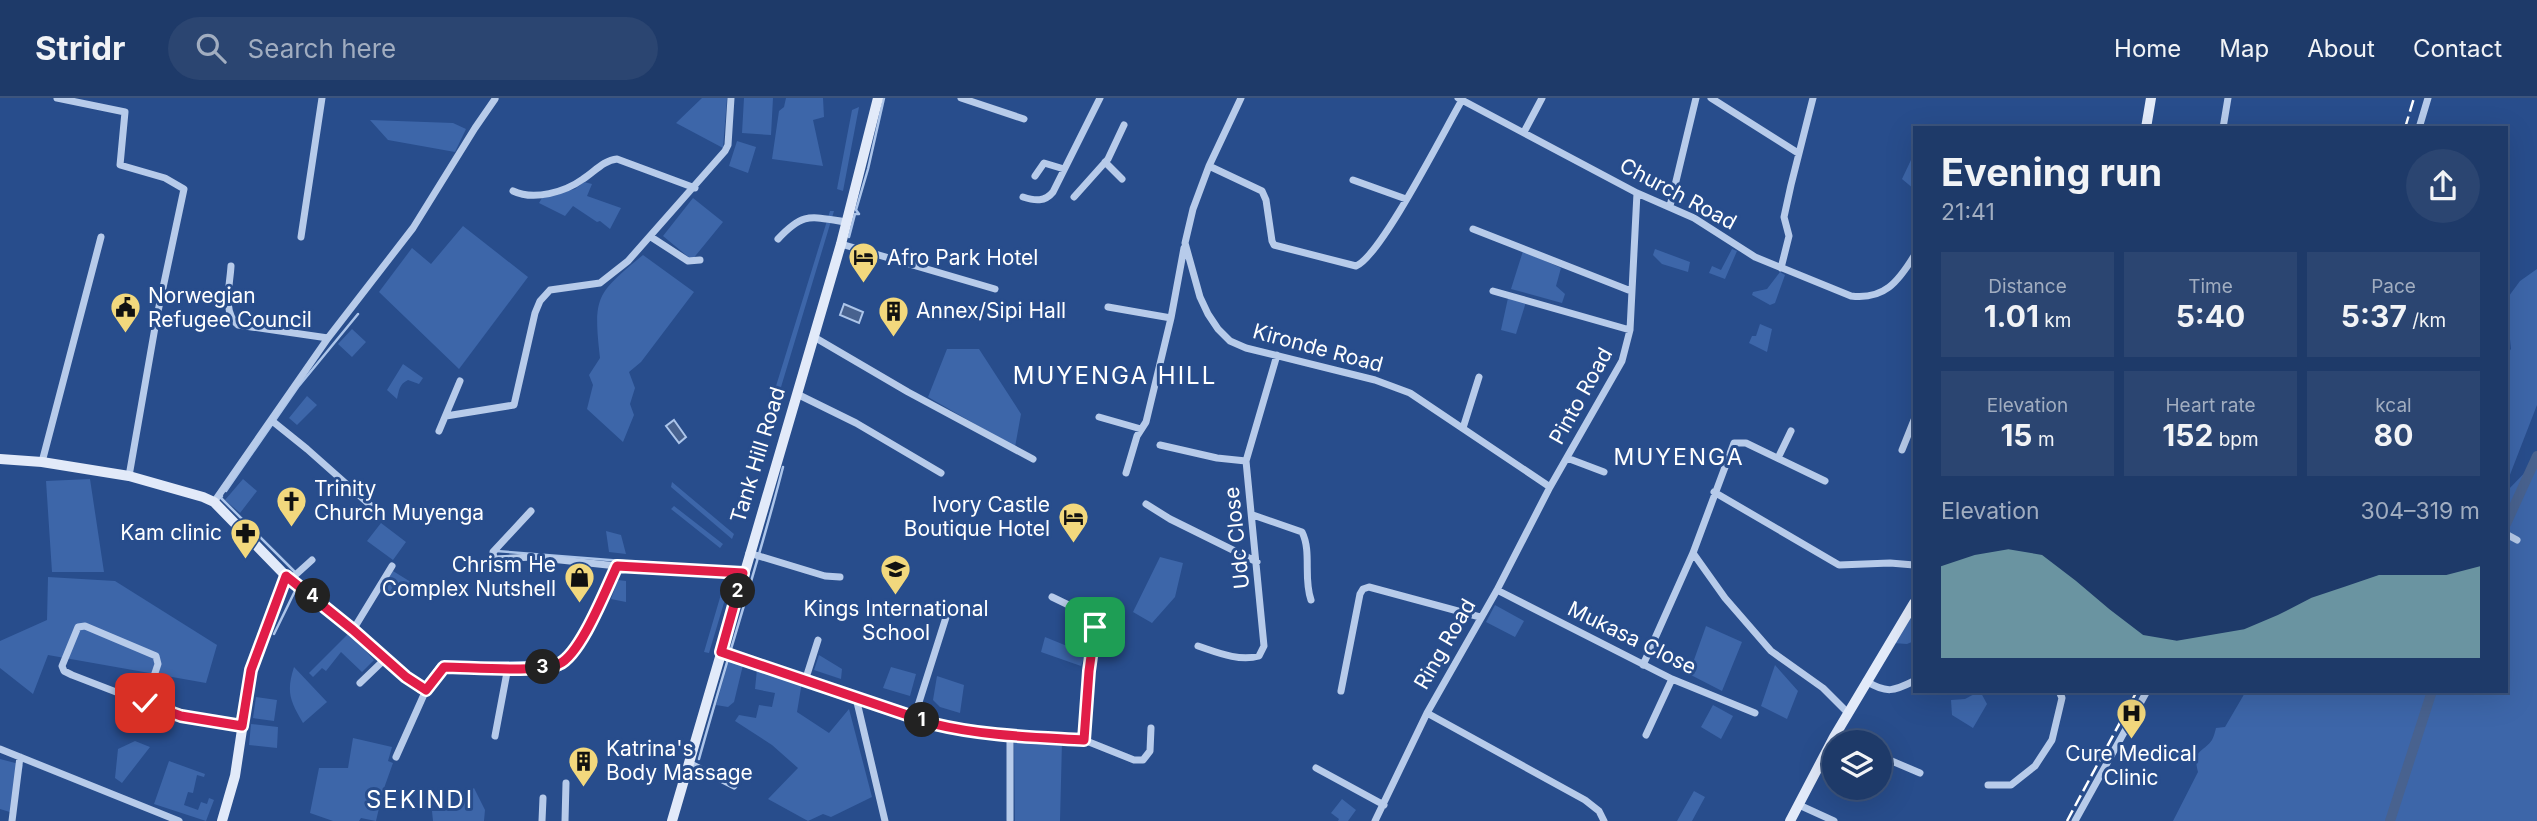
<!DOCTYPE html>
<meta charset="utf-8">
<style>
:root{--surface:#1e3a69;--page:#2b4571;--text:#f1f3f6;--muted:#a1adc0;--line:#3c547d;--accent:#8bbbb9}
body{margin:0;font-family:Inter,sans-serif;background:var(--page);color:var(--text);height:100vh;display:flex;flex-direction:column;font-size:26px;white-space:nowrap}
*{box-sizing:border-box;margin:0}
p{font-size:23px;color:var(--muted)}
.icon{flex:none;width:38px;height:38px;fill:none;stroke:currentColor;stroke-width:2;stroke-linecap:round;stroke-linejoin:round}
.map{position:relative;flex:1;overflow:hidden}
.details{position:absolute;left:1913px;top:28px;width:595px;height:567px;display:flex;flex-direction:column;background:var(--surface);border-radius:0px;box-shadow:0 7px 28px #0002,0 0 0 2px var(--line)}
.details>*{flex:none}
.buttons{position:absolute;left:1822px;top:632px;display:grid;gap:14px}
.buttons a{display:grid;place-items:center;width:70px;height:70px;border-radius:50%;background:var(--surface);box-shadow:0 7px 28px #0002,0 0 0 2px var(--line);font-size:35px}
.pin{position:absolute;display:grid;place-items:center;width:60px;height:60px;color:#fff;margin:-30px;border-radius:14px;box-shadow:0 4px 10px #0006}
.km{position:absolute;width:35px;height:35px;margin:-18px;border-radius:50%;background:#222;color:#fff;font-size:19px;line-height:35px;text-align:center}
.round{display:grid;place-items:center;flex:none;width:74px;height:74px;border-radius:37px;background:var(--page)}
.overview{display:flex;align-items:center;justify-content:space-between;height:119px;padding:0 28px}
h1{font-size:38px;font-weight:700;line-height:52px}
.figures{display:grid;grid-template-columns:repeat(3,1fr);gap:10px;height:119px;padding:7px 28px}
.figures div{display:grid;align-content:center;border-radius:0px;background:var(--page);text-align:center}
.figures b{font-size:30px;font-weight:700}
.figures small{font-size:19px;font-weight:400}
.figures p{font-size:19px}
.chart{height:196px;padding:14px 28px}
.chart p{display:flex;justify-content:space-between}
.chart svg{width:100%;height:126px;margin-top:7px;fill:var(--accent);opacity:.7}
header{display:flex;align-items:center;gap:42px;box-sizing:border-box;height:98px;padding:0 35px;background:var(--surface);border-bottom:2px solid var(--line)}
header strong{font-size:33px}
nav{display:flex;gap:38px;margin-inline-start:auto;font-size:24px}
.search{width:490px;height:63px;background:var(--page);display:flex;align-items:center;gap:18px;box-sizing:border-box;padding:0 24px;border-radius:38px;color:var(--muted);font-size:26px}
.map>svg:first-child{display:block}
.green{fill:#3d66a9}
.water{fill:#48628f;stroke:#acc5ea;stroke-width:2}
.lines{fill:none;stroke-linecap:round;stroke-linejoin:round}
.stream{stroke:#acc5ea;stroke-width:2.5}
.canal{stroke:#48628f;stroke-width:10}
.street{stroke:#b7cbea;stroke-width:7}
.secondary{stroke:#e2eaf9;stroke-width:10}
.rail{stroke:#fff;stroke-width:2.5;stroke-dasharray:12 5;stroke-linecap:butt}
.route-casing{stroke:#fff;stroke-width:14}
.route{stroke:#e11d48;stroke-width:9}
.labels{text-anchor:middle;stroke-width:6;stroke-linejoin:round;paint-order:stroke}
.street-label{font-size:21px;fill:#fff;stroke:#284d8c}
.poi-label{font-size:21px;fill:#fff;stroke:#284d8c;text-anchor:start}
.neighbourhood-label{font-size:23px;letter-spacing:2px;fill:#fff;stroke:#284d8c}
.quarter-label{font-size:24px;letter-spacing:2px;fill:#fff;stroke:#284d8c}
</style>
<header>
<strong>Stridr</strong>
<div class="search"><svg class="icon" aria-label="search" viewBox="0 0 24 24"><circle cx="10" cy="10" r="6"/><path d="M15 15l6 6"/></svg>Search here</div>
<nav><a>Home</a><a>Map</a><a>About</a><a>Contact</a></nav>
</header>
<div class="map">
<svg width="2537" height="723" viewBox="0 0 2537 723">
<rect width="100%" height="100%" fill="#284d8c"/>
<path class="green" d="M702 0H727L723 50 676 25Z
M744 0H773L771 37 742 35Z
M786 0H823L824 19 813 22 823 68 772 61 779 13 784 9Z
M859 9 843 93 837 91 852 12Z
M370 22 453 25 466 31 455 54 388 42Z
M737 43 756 49 748 75 729 68Z
M1911 62 1914 64V91L1902 81Z
M584 84 592 86 587 98 621 110 610 131 600 123 597 124 573 108 565 118 539 105 542 100 575 91Z
M693 100 723 124 692 162 663 138Z
M830 113H834L769 329 764 327Z
M463 128 528 179 459 271 379 194 412 150 431 166Z
M1655 151 1690 164 1688 174 1662 166 1653 157Z
M1732 151 1737 153 1725 181 1709 175 1712 168 1721 172Z
M1523 153 1561 170 1556 188 1565 196 1562 205 1511 191Z
M643 157 694 194 641 264 629 274 635 290 630 306 634 317 623 344 587 311 593 287 589 277 600 260C593 198 596 196 643 157Z
M2537 171V307L2506 387V257L2511 251 2506 202 2520 183Z
M1780 174 1785 177 1775 205 1770 207 1752 197 1753 194 1767 191Z
M1508 200 1526 204 1516 236 1501 232Z
M1760 226 1772 231 1767 254 1749 245 1752 238H1756Z
M352 231 366 244 352 259 338 246Z
M947 251H979L1021 316 1015 349 928 299Z
M403 266 423 280 419 286 408 282C399 286 399 293 397 301L387 292Z
M307 298 317 307 297 327 289 320Z
M2537 362V723H2173L2198 674C2192 651 2203 655 2212 642 2214 638 2215 634 2216 630L2225 629 2246 593H2506V394Z
M90 381 104 474H52L46 383Z
M243 381 257 393 240 415 225 402Z
M672 384 734 436 732 441 671 389Z
M674 408 723 446 720 450 671 411Z
M381 425 406 444 393 462 367 443Z
M606 433 621 437 626 456 609 454Z
M1160 459 1183 465 1175 499 1152 525 1133 514Z
M393 473 414 486 407 497 393 489 389 495 382 491Z
M48 479 115 483 217 547 206 585 48 557 33 596 0 570V543L47 522Z
M618 482 626 483V504L611 501Z
M724 486 729 488 709 555 704 554Z
M1495 507 1524 523 1515 539 1486 524Z
M1914 511V543L1907 546 1893 545Z
M1706 528 1742 544 1722 593 1689 576Z
M349 535 374 562 362 574 341 554 326 573 322 570 313 579 309 575Z
M1080 536 1090 543 1081 568 1041 554 1045 539 1072 550Z
M819 557 842 571 841 581 814 572Z
M729 562 743 567 734 604 728 609 716 607Z
M1775 567 1798 593 1787 621 1761 608Z
M294 569 327 604 303 625C290 603 286 594 294 569Z
M891 569 916 576 910 598 883 590Z
M757 571 802 584 797 614 829 635 849 611 872 699 831 719 823 716 808 723 768 701 798 670 772 647 735 623 739 617 756 620 759 607 772 609 775 595 755 591Z
M937 578 964 587 960 615 940 609 933 602Z
M1980 593 1987 606 1973 630 1952 617 1951 602 1965 601Z
M256 599 277 602 274 623 253 620Z
M1713 607 1733 618 1721 641 1701 629Z
M251 626 278 629 277 650 249 647Z
M353 640 392 649 388 663 393 665 383 693 376 723 361 720 359 723H333L310 715 319 670H348Z
M1014 642 1062 644 1060 723H1015Z
M135 643 150 649 122 685 115 680 118 651Z
M0 661 23 667 13 715 0 711Z
M169 663 205 676 204 679 197 677 193 695 188 694 184 707 198 712 201 704 207 706 209 700 214 702 206 723 154 706Z
M474 690 485 712 484 723H433L432 713H445Z
M1694 693 1705 699 1692 723H1677Z
M1342 701 1356 712 1348 723H1338L1339 721 1331 715Z"/>
<path class="water" d="M844 206 863 214 859 225 840 217Z
M674 322 686 339 679 345 666 328Z"/>
<g class="lines">
<path class="stream" d="M849 139 855 116H859L856 112 868 71 884 0
M226 393 298 289 358 216
M222 398 221 400 296 475
M496 453 699 469
M349 522 413 580
M336 523 368 550
M274 536 295 493 299 491
M458 566 532 564
M397 576 419 594
M423 588 439 566H444
M699 661C726 563 758 467 783 369"/>
<path class="canal" d="M2506 426 2537 358
M2390 723 2432 593"/>
<path class="street" d="M57 0 125 14 120 67 165 80 184 91 157 218 129 378
M961 0 1024 21
M1241 0 1209 68 1193 111 1185 145 1200 199 1208 216 1218 231 1230 243 1246 250 1375 282 1410 295 1550 389
M1458 0 1637 95 1694 120 1755 159 1851 198C1884 202 1898 184 1914 158
M1711 0 1798 55
M2223 30 2228 0
M2419 30 2428 0
M1524 34 1542 0
M1105 64 1122 81
M1209 68 1262 93 1266 102 1272 143 1274 147 1356 168C1381 158 1445 31 1462 2
M1035 78 1044 65 1064 71
M1353 82 1406 101
M513 93C534 103 565 94 583 81 594 74 604 62 617 61L695 90
M1023 99C1035 103 1045 104 1053 94L1100 0
M1074 99 1108 61 1124 27
M1670 108 1696 0
M1473 131 1631 193
M301 139 322 0
M651 139 688 163 700 162
M778 141C804 113 811 119 846 124
M841 146 995 191
M231 168C230 187 222 215 238 227L328 240
M1781 170 1789 138 1784 119 1791 87 1813 0
M1493 193 1630 232
M1108 209 1171 220
M814 239 908 294 1033 361
M797 296 856 325 941 375
M446 318 514 307 535 215 540 203 550 192 600 185 628 163 725 53 728 47 731 0
M1099 319 1141 331
M271 322 307 351 378 414
M1463 330 1479 279
M439 333 460 283
M1160 347 1217 360 1246 363
M1902 352 1914 322
M1567 360 1604 374
M1778 360 1791 333
M42 364 101 139
M1126 375 1137 338 1146 324 1171 220 1184 150
M1714 394 1839 467 1890 465 1914 467
M214 404 328 240 413 130 475 30 495 1
M1146 406 1170 421 1257 464
M531 413 493 454 494 461 532 459 617 468 743 475
M1253 417 1302 434C1312 454 1303 480 1311 502
M2506 436 2517 442
M749 455 825 478 840 479
M1693 455 1725 500 1771 553 1823 590 1848 615
M286 478 353 532 406 579 426 592 444 569C467 569 541 575 559 566 582 556 606 492 617 468
M291 481 312 462
M1497 492 1672 581 1755 615
M1052 499 1083 514 1089 519 1095 529 1089 573 1084 642
M353 532 392 468
M1198 548C1216 554 1239 564 1259 558L1264 548 1246 363 1277 257
M721 554 954 631 1010 638 1084 642 1134 662H1143L1150 653 1151 630
M1643 567 1693 455 1734 345H1746L1825 383
M805 583 818 542
M1866 583C1887 596 1894 593 1914 583
M360 585 385 561
M1341 593 1360 496 1363 491 1369 489 1480 519
M856 600 885 723
M145 605 158 566 156 558 85 528 78 529 62 568 64 573 72 577 168 614 197 622 242 628
M1427 615 1585 702 1599 713 1604 723
M914 620 948 513
M1646 637 1672 581
M495 638 508 569
M1010 638V722
M1834 639 1846 644
M0 651 179 723
M1880 658 1920 675
M396 659 426 592
M689 665 734 688
M1316 670 1384 707
M1988 687H2011L2035 668 2052 642 2062 600 2059 593
M1799 707 1834 723
M12 723 20 659
M542 723 543 700
M565 723 566 685
M1375 723 1427 615 1497 492 1550 389 1622 263 1630 232 1637 95
M2075 723 2147 593"/>
<path class="secondary" d="M2146 30 2151 0
M0 361 42 364 129 378 203 399 214 404 286 478 251 572 235 678 222 723
M672 723 841 146 878 0
M1790 723 1834 639 1914 505"/>
<path class="rail" d="M2405 30 2414 0
M2067 723 2137 593"/>
</g>
<g class="lines">
<defs>
<path id="route" d="M145 605 181 618 242 628 251 572 286 478 353 532 406 579 426 592 444 569C468 569 541 575 559 566 581 556 606 491 617 468L743 475 721 554 934 626C983 638 1034 639 1084 642L1089 573 1095 529"/>
</defs>
<use href="#route" class="route-casing"/>
<use href="#route" class="route"/>
</g>
<defs>
<symbol id="hotel-pin" viewBox="-11 -11 22 30"><path d="M0 17L-7.5 6A9.5 9.5 0 1 1 7.5 6Z" fill="#f2d87d" stroke="#284d8c"/><path d="M-6-4.5h1.5V1H6V5H4.5V3h-9V5H-6ZM-4 0a1.8 1.8 0 1 1 3.6 0ZM.5 0V-2.5h3Q6-2.5 6 0Z" fill="#111"/></symbol>
<symbol id="civic-pin" viewBox="-11 -11 22 30"><path d="M0 17L-7.5 6A9.5 9.5 0 1 1 7.5 6Z" fill="#f2d87d" stroke="#284d8c"/><path d="M-.6-6.5H3V-4.5H.6V-3L4-1V1h2V6H-6V1h2V-1L-.6-3ZM-1.2 2.5V6h2.4V2.5Z" fill="#111"/></symbol>
<symbol id="building-pin" viewBox="-11 -11 22 30"><path d="M0 17L-7.5 6A9.5 9.5 0 1 1 7.5 6Z" fill="#f2d87d" stroke="#284d8c"/><path d="M-4-6H4V6H1V3H-1V6H-4ZM-2.5-4.3h1.7v1.8h-1.7ZM.8-4.3h1.7v1.8H.8ZM-2.5-1h1.7V.8h-1.7ZM.8-1h1.7V.8H.8Z" fill="#111"/></symbol>
<symbol id="church-pin" viewBox="-11 -11 22 30"><path d="M0 17L-7.5 6A9.5 9.5 0 1 1 7.5 6Z" fill="#f2d87d" stroke="#284d8c"/><path d="M-1.2-6h2.4v3.5h3.3v2.4h-3.3V6h-2.4V-.1h-3.3v-2.4h3.3Z" fill="#111"/></symbol>
<symbol id="pharmacy-pin" viewBox="-11 -11 22 30"><path d="M0 17L-7.5 6A9.5 9.5 0 1 1 7.5 6Z" fill="#f2d87d" stroke="#284d8c"/><path d="M-2-6h4v4h4v4h-4v4h-4v-4h-4v-4h4Z" fill="#111"/></symbol>
<symbol id="school-pin" viewBox="-11 -11 22 30"><path d="M0 17L-7.5 6A9.5 9.5 0 1 1 7.5 6Z" fill="#f2d87d" stroke="#284d8c"/><path d="M0-5L7-2L0 1L-7-2ZM-4 1L0 2.5L4 1V4Q0 6-4 4Z" fill="#111"/></symbol>
<symbol id="shop-pin" viewBox="-11 -11 22 30"><path d="M0 17L-7.5 6A9.5 9.5 0 1 1 7.5 6Z" fill="#f2d87d" stroke="#284d8c"/><path d="M-5-2.5h2.3a2.7 3.5 0 0 1 5.4 0H5L5.5 6h-11ZM-1.5-2.5h3a1.5 2.3 0 0 0-3 0Z" fill="#111"/></symbol>
<symbol id="hospital-pin" viewBox="-11 -11 22 30"><path d="M0 17L-7.5 6A9.5 9.5 0 1 1 7.5 6Z" fill="#f2d87d" stroke="#284d8c"/><path d="M-5-5h3v3.5h4V-5h3V5h-3V1.5h-4V5h-3Z" fill="#111"/></symbol>
</defs>
<g fill-rule="evenodd">
<use href="#hotel-pin" x="846" y="142" width="35" height="47"/>
<use href="#civic-pin" x="108" y="192" width="35" height="47"/>
<use href="#building-pin" x="876" y="196" width="35" height="47"/>
<use href="#church-pin" x="274" y="386" width="35" height="47"/>
<use href="#hotel-pin" x="1056" y="402" width="35" height="47"/>
<use href="#pharmacy-pin" x="228" y="418" width="35" height="47"/>
<use href="#school-pin" x="878" y="454" width="35" height="47"/>
<use href="#shop-pin" x="562" y="462" width="35" height="47"/>
<use href="#hospital-pin" x="2114" y="598" width="35" height="47"/>
<use href="#building-pin" x="566" y="646" width="35" height="47"/>
</g>
<g class="labels">
<g class="street-label">
<text transform="translate(1678 96) rotate(28)" y="7">Church Road</text>
<text transform="translate(1318 250) rotate(15)" y="7">Kironde Road</text>
<text transform="translate(1581 298) rotate(-61)" y="7">Pinto Road</text>
<text transform="translate(758 357) rotate(-73)" y="7">Tank Hill Road</text>
<text transform="translate(1237 440) rotate(-96)" y="7">Udc Close</text>
<text transform="translate(1632 540) rotate(26)" y="7">Mukasa Close</text>
<text transform="translate(1445 546) rotate(-60)" y="7">Ring Road</text>
</g>
<g class="poi-label">
<text x="887" y="167">Afro Park Hotel</text>
<text x="148" y="205">Norwegian<tspan x="148" dy="24">Refugee Council</tspan></text>
<text x="916" y="220">Annex/Sipi Hall</text>
<text x="314" y="398">Trinity<tspan x="314" dy="24">Church Muyenga</tspan></text>
<text x="1050" y="414" text-anchor="end">Ivory Castle<tspan x="1050" dy="24">Boutique Hotel</tspan></text>
<text x="222" y="442" text-anchor="end">Kam clinic</text>
<text x="556" y="474" text-anchor="end">Chrism He<tspan x="556" dy="24">Complex Nutshell</tspan></text>
<text x="896" y="518" text-anchor="middle">Kings International<tspan x="896" dy="24">School</tspan></text>
<text x="606" y="658">Katrina's<tspan x="606" dy="24">Body Massage</tspan></text>
<text x="2131" y="663" text-anchor="middle">Cure Medical<tspan x="2131" dy="24">Clinic</tspan></text>
</g>
<g class="neighbourhood-label">
<text x="1679" y="367">MUYENGA</text>
</g>
<g class="quarter-label">
<text x="1115" y="286">MUYENGA HILL</text>
<text x="420" y="710">SEKINDI</text>
</g>
</g>
</svg>
<div class="buttons">
<a><svg class="icon" aria-label="layers" viewBox="0 0 24 24"><path d="M12 4l9 5-9 5-9-5zM3 14l9 5 9-5"/></svg></a>
</div>
<div class="pin" style="left:1095px;top:529px;background:#1e9e55"><svg class="icon" aria-label="arrive" viewBox="0 0 24 24"><path d="M6 21V4h12l-3 4 3 4H6"/></svg></div>
<div class="pin" style="left:145px;top:605px;background:#d93025"><svg class="icon" aria-label="check" viewBox="0 0 24 24"><path d="M5 12l5 5 9-10"/></svg></div>
<b class="km" style="left:922px;top:622px">1</b>
<b class="km" style="left:738px;top:493px">2</b>
<b class="km" style="left:543px;top:569px">3</b>
<b class="km" style="left:313px;top:498px">4</b>
<section class="details">
<div class="overview"><div><h1>Evening run</h1><p>21:41</p></div><a class="round"><svg class="icon" aria-label="share" viewBox="0 0 24 24"><path d="M12 15V3M7 8l5-5 5 5M5 13v7h14v-7"/></svg></a></div>
<div class="figures">
<div><p>Distance</p><b>1.01<small> km</small></b></div>
<div><p>Time</p><b>5:40</b></div>
<div><p>Pace</p><b>5:37<small> /km</small></b></div>
</div>
<div class="figures">
<div><p>Elevation</p><b>15<small> m</small></b></div>
<div><p>Heart rate</p><b>152<small> bpm</small></b></div>
<div><p>kcal</p><b>80</b></div>
</div>
<div class="chart"><p><span>Elevation</span>304–319 m</p>
<svg viewBox="0 0 160 44" preserveAspectRatio="none"><path d="M0 44V12L10 8L20 6L30 8L40 17L50 27L60 36L70 38L80 36L90 34L100 29L110 23L120 19L130 15L140 15L150 15L160 12V44z"/></svg>
</div>
</section>
</div>
